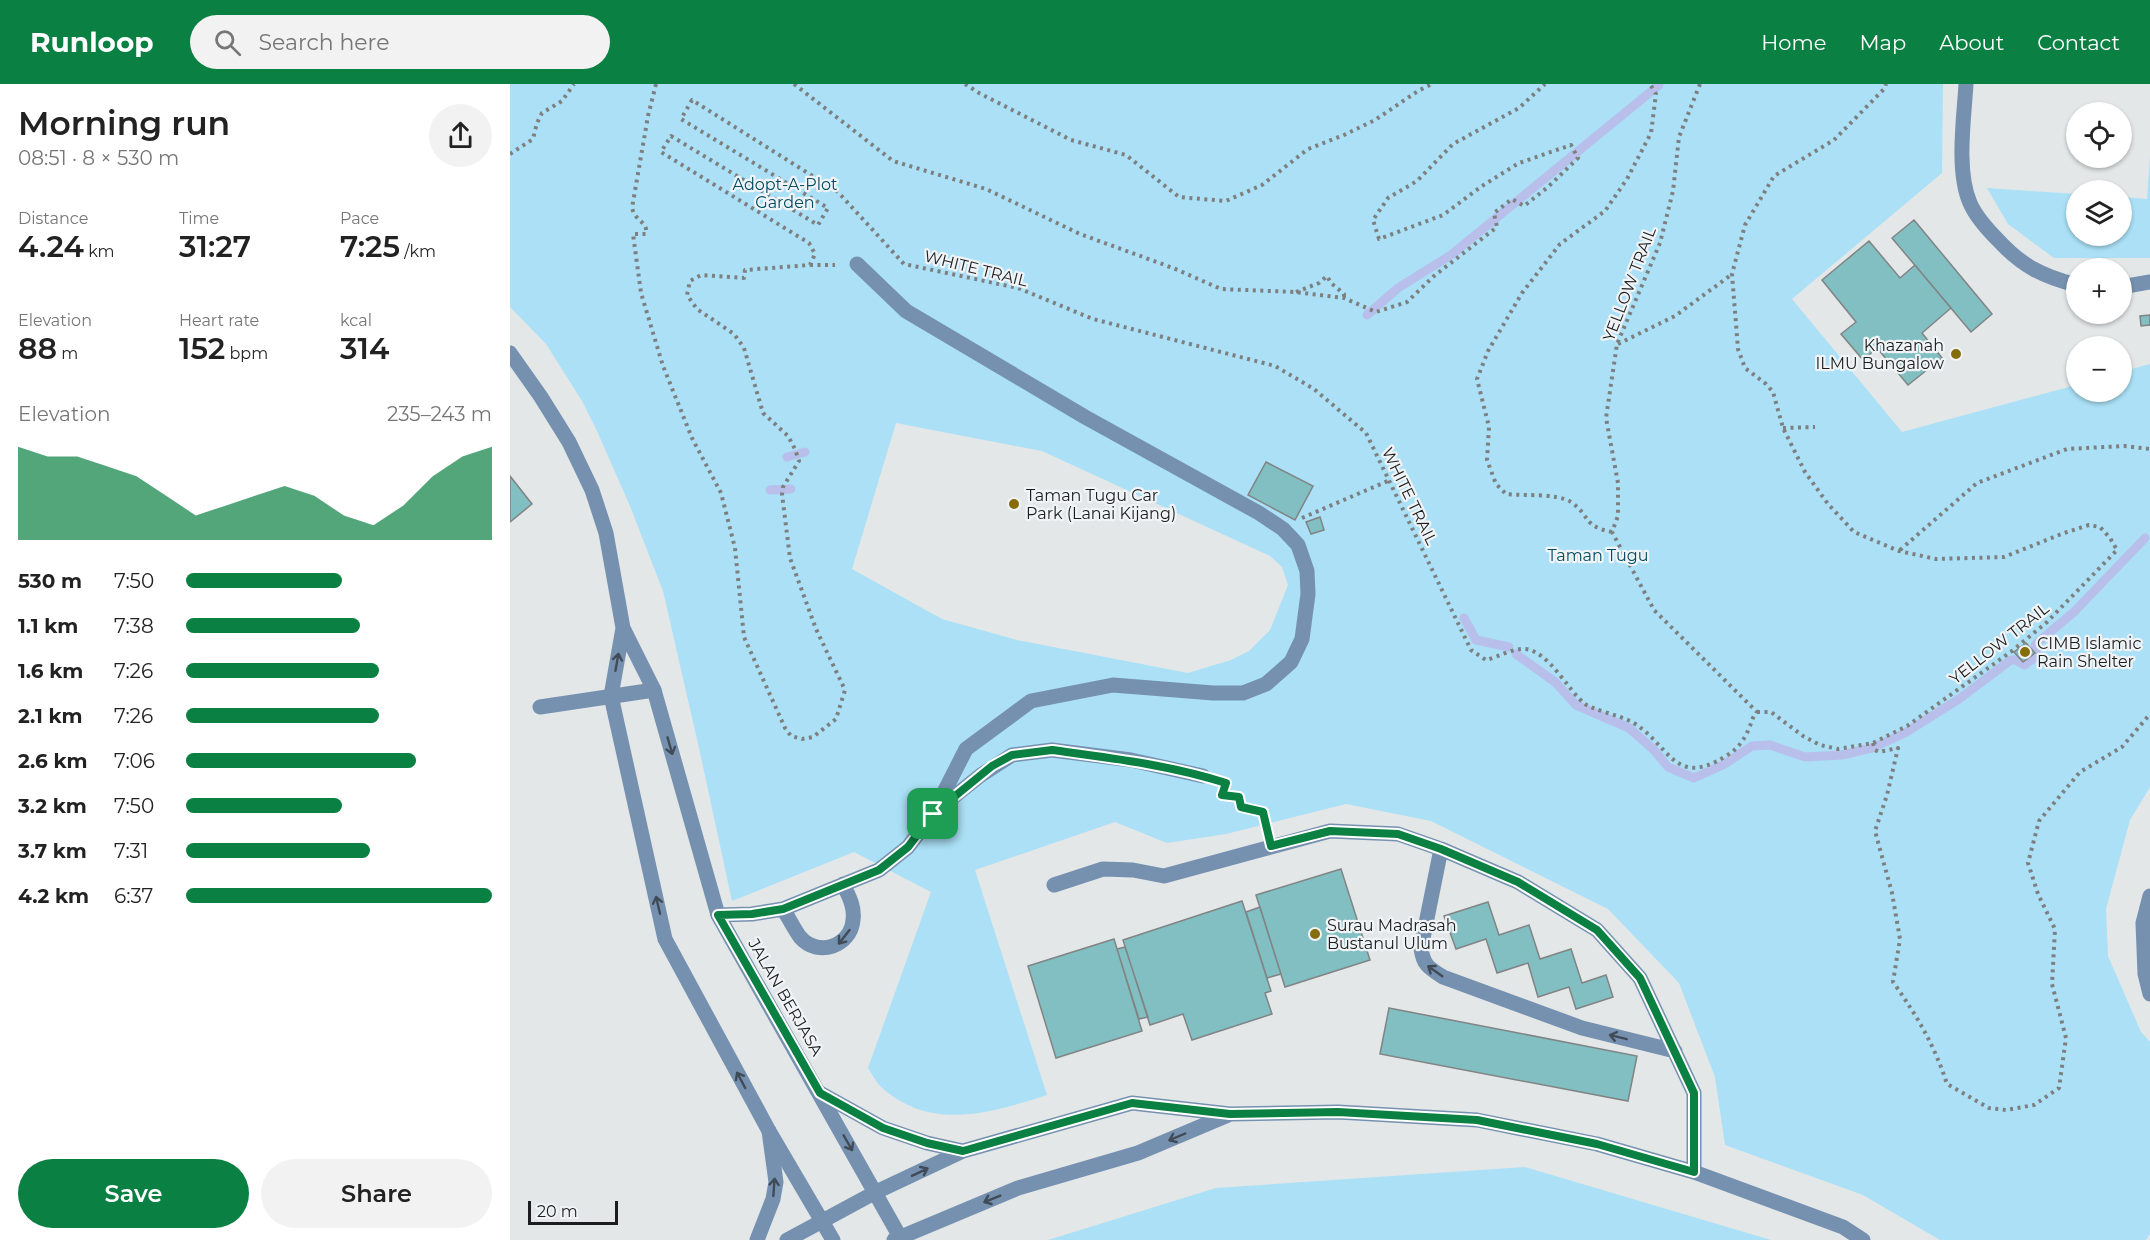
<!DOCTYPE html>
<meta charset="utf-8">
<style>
:root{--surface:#fff;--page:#f2f2f2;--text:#222;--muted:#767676;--accent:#0b8043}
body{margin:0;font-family:Montserrat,sans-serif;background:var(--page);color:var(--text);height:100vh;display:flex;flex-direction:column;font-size:22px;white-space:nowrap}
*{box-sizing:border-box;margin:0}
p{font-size:20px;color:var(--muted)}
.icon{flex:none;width:33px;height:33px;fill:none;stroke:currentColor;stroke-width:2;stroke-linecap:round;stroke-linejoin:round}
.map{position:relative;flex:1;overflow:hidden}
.drawer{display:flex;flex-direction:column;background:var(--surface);width:510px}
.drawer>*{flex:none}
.tools{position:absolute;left:1556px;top:18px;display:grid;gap:12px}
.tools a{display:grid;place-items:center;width:66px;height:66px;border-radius:50%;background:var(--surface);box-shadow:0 2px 4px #0004;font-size:30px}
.scale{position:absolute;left:18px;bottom:15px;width:90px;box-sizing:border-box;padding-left:6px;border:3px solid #1c1d1e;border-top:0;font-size:16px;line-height:21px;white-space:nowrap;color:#1c1d1e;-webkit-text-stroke:4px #f0f4f6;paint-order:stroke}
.pin{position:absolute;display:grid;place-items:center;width:51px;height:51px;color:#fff;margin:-26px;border-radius:12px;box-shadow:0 3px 9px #0006}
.round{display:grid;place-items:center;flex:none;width:63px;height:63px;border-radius:32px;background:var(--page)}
.head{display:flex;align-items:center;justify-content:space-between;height:102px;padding:0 18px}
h1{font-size:33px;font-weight:600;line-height:45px}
.figures{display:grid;grid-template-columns:repeat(3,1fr);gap:9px;height:102px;padding:6px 18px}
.figures div{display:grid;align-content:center}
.figures b{font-size:30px;font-weight:600}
.figures small{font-size:16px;font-weight:400}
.figures p{font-size:16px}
.chart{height:168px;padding:12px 18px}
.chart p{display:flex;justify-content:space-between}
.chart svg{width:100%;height:108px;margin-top:6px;fill:var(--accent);opacity:.7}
.button{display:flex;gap:12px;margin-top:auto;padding:12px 18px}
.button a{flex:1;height:69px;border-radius:36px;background:var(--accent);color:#fff;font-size:24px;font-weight:600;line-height:69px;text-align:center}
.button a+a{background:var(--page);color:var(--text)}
ul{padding:0 18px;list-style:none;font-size:20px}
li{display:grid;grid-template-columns:96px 72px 1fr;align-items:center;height:45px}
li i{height:15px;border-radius:8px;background:var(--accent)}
header{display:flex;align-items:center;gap:36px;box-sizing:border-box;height:84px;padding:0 30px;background:var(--accent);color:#fff}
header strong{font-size:28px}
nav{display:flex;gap:33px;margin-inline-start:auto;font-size:21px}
.search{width:420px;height:54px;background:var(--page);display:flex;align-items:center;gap:15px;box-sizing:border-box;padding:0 21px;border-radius:33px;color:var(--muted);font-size:22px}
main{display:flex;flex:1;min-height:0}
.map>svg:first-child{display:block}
.green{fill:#abe0f6;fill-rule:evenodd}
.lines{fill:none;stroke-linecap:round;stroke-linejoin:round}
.stream{stroke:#b8bfeb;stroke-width:9}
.building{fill:#82bfc2;stroke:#808484;stroke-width:1.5}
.path{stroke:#7d8081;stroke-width:4;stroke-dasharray:3 4.5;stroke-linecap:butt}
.service{stroke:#7691b0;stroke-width:15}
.minor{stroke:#7691b0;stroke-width:15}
.tertiary{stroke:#7691b0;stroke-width:15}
.oneway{stroke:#404b58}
.route-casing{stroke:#fff;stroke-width:12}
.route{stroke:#0b8043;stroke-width:8}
.poi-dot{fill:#846d0a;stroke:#f0f4f6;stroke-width:2}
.labels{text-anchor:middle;stroke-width:4.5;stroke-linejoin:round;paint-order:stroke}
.park-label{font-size:16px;fill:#004c62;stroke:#f0f4f6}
.street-label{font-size:16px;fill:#1c1d1e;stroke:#f0f4f6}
.poi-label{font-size:16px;fill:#1c1d1e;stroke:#f0f4f6;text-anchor:start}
</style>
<header>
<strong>Runloop</strong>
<div class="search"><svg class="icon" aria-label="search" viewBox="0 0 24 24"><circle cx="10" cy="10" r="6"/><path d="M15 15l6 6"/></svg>Search here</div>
<nav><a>Home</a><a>Map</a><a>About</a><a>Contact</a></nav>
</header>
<main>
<section class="drawer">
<div class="head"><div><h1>Morning run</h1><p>08:51 · 8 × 530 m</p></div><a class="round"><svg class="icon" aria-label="share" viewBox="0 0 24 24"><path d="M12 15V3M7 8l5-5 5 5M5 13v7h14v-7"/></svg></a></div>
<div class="figures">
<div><p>Distance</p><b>4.24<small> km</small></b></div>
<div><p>Time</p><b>31:27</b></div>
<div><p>Pace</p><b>7:25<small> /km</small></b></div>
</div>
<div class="figures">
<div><p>Elevation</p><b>88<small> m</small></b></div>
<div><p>Heart rate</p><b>152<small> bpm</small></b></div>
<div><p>kcal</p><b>314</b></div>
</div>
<div class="chart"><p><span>Elevation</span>235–243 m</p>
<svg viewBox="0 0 160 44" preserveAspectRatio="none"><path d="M0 44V6L10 10L20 10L30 14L40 18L50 26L60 34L70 30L80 26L90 22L100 26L110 34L120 38L130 30L140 18L150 10L160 6V44z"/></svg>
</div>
<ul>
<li><b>530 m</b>7:50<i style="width:51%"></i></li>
<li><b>1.1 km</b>7:38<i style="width:57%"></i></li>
<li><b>1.6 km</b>7:26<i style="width:63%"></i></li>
<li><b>2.1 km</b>7:26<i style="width:63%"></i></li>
<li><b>2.6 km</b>7:06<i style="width:75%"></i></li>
<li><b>3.2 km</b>7:50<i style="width:51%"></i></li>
<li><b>3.7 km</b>7:31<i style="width:60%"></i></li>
<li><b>4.2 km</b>6:37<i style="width:100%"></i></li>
</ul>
<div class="button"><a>Save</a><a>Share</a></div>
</section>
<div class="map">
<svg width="1640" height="1156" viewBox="0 0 1640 1156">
<rect width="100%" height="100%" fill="#e3e7e8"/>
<path class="green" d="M0 0H1433L1432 89 1282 215 1392 348 1566 301V308H1611V288L1640 280V703L1620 736 1596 825 1598 872 1631 948 1640 958V1150L1636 1156H1430L1353 1111 1215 1061 1205 993 1169 899 1098 825 921 737 836 720 716 750 657 759 605 738 465 786 537 1011C481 1029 421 1048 371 1003 366 998 362 990 358 984L421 808 344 768 222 817 189 664 153 507 120 422 87 347 72 317 36 260 0 223ZM386 339 532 367 760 472 772 483 778 501 760 546 739 567 721 576 678 589 507 556 432 535 342 485Z
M1640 73V174H1544L1498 140 1477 104 1566 110V152H1611V113L1637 115Z
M1015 1083 1261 1156H538L706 1104Z"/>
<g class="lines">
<path class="stream" d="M857 231 888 204 941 171 1149 1
M277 373 295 368
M260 406 281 405
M954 534 966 556 999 563
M1006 570 1045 598 1066 621 1119 644 1144 666 1158 683 1184 694 1213 681 1242 662 1260 661 1295 673 1332 671 1362 664 1395 649 1449 615 1501 576H1506L1514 581 1527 572 1525 561 1527 559 1564 528 1635 454"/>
</g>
<path class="building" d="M1404 136 1482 230 1461 248 1382 154Z
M1359 157 1390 194 1405 181 1441 224 1412 249 1432 274 1398 301 1367 264 1353 276 1331 250 1346 238 1312 196Z
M1640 231V241L1631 242 1630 232Z
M756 378 803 402 785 436 738 411Z
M0 392 22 420 0 438Z
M810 433 814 446 801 450 796 438Z
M1516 559 1525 569 1513 578 1504 568Z
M831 785 860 876 775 903 746 811Z
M732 817 761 907 755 909 762 930 682 956 673 930 640 941 613 856Z
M978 818 989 851 1019 841 1030 875 1061 865 1072 899 1096 891 1103 913 1066 925 1059 903 1028 913 1018 879 987 889 976 855 946 865 934 832Z
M750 823 771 890 757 894 736 828Z
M604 855 632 947 546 974 518 882Z
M615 863 638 933 629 935 607 865Z
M879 924 1127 972 1118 1017 870 970Z"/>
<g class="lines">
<path class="path" d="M146 0 138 32 122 124C126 139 138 137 136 150H123L131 209 153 282 182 354 211 409 225 464 234 553 275 644 281 652 292 655 303 653 326 635 335 606 306 545 280 474 272 410 273 403 289 377 285 365 278 352 253 329 234 264 224 250 187 225 177 211 180 197 191 191 234 194 235 186 300 181 305 170 299 159 151 68 161 52 308 141 318 124 171 35 182 16 328 108 394 180 508 204 583 235 765 282 804 305 856 349 961 566 976 576C988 573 1003 564 1015 565 1039 567 1059 608 1075 620 1086 627 1109 631 1122 638 1160 660 1163 705 1216 672 1227 666 1235 655 1239 644 1242 638 1242 633 1247 628
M284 0 383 77 476 105 570 150 663 184 711 205 785 208 834 214 866 228 897 218 924 192 987 143 984 129 1002 115 1014 122 1038 103 1068 74 1061 61 1009 79 972 102 933 131 869 155 863 136 878 114 907 97 943 60 1009 24 1035 0
M455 0 469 9 561 56 616 71 669 113 716 117 752 101 798 65 834 51 865 36 908 7 922 0
M1190 0 1169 53 1163 107 1150 159 1107 260 1096 334 1108 399V432L1102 448 1144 526 1247 628
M0 70 23 55 27 39 32 29 52 17 64 0
M300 181H325
M786 208 809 199 817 192 821 199 834 210V214
M1108 260 1165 232 1221 191
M1273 344 1305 343
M792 434 880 396
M1102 448C1072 442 1081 432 1061 418 1047 409 1014 412 996 410L986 400 977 376 979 343 967 295 978 267 1012 209 1050 160 1095 127 1117 95 1141 49 1146 10 1140 0
M1390 466 1467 399 1557 365 1614 362 1640 365
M1247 628H1261L1293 652 1310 661 1328 665 1363 659 1397 642 1502 567 1537 538 1607 466 1600 454 1590 443 1579 441 1554 449 1494 473 1426 475 1389 467 1344 448 1318 420 1295 388 1273 344 1263 308 1256 300 1235 284 1228 265 1222 190 1235 141 1264 92 1324 56 1375 4 1376 0
M1363 659 1365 666 1369 668 1388 664 1377 711 1365 747 1382 809 1390 855 1383 898C1407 932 1424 960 1437 1000L1479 1024 1496 1026 1524 1021 1549 1004 1556 954 1542 900 1545 845 1528 810 1518 779 1529 737 1570 688 1612 663 1640 630
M714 704 712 711 729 713 731 723 753 728 756 741"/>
<path class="service" d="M30 623 144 606
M427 726 471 691 502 671 542 666 621 676 693 692
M931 765 911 864C913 881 919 884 933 893L1072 944 1165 967
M544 801 593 785 623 786 654 792 820 747 888 750 931 765 1008 798 1087 846 1130 894 1184 1009V1088
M273 825C279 834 284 845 290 853 308 874 341 862 343 836 345 822 338 811 333 800
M208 831 242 830 273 825 369 786 398 763 423 730 456 665 521 617 603 601 703 609H733L756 600 781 578 792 555 798 510 797 487 788 461 773 445 749 429 575 333 396 227 347 180"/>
<path class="minor" d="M1456 0C1454 34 1446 87 1460 119 1466 133 1477 145 1488 156 1512 182 1532 192 1566 201
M1611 203 1640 198
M0 269 31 313 59 358 82 406 96 449 113 544 144 606 208 831 390 1153
M113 544 101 612 155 855 259 1047 323 1156
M1640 812 1633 839 1635 890 1640 910"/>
<path class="tertiary" d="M310 1009 373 1044 417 1059 453 1067
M247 1156 263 1115 266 1098 259 1047
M277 1156 366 1108 453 1067 622 1019 720 1030 828 1028 967 1036 1087 1060 1184 1088 1333 1143 1353 1156
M384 1156 508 1104 628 1069 718 1031"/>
</g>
<defs><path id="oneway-shaft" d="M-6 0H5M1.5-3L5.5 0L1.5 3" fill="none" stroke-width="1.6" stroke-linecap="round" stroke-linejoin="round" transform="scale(1.5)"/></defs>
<g class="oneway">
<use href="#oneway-shaft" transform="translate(107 578) rotate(-80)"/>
<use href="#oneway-shaft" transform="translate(160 662) rotate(74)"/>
<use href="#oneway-shaft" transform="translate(148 821) rotate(-103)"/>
<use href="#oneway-shaft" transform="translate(334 853) rotate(128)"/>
<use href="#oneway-shaft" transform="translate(925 887) rotate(-145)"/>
<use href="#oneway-shaft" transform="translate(1108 953) rotate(-166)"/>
<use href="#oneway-shaft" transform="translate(231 996) rotate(-118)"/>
<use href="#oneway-shaft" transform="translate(667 1053) rotate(157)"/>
<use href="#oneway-shaft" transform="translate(338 1059) rotate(60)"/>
<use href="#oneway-shaft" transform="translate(410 1088) rotate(-25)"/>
<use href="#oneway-shaft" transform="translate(264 1103) rotate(-86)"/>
<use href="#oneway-shaft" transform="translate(482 1115) rotate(158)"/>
</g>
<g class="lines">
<defs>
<path id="route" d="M542 666C601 674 660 681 716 699L712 711 729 713 731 723 753 728 761 762 820 747 888 750 931 765 1008 798 1087 846 1130 894 1184 1009V1088L1087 1060 967 1036 828 1028 720 1030 622 1019 453 1067 417 1059 373 1044 310 1009 208 831 242 830 273 825 369 786 398 763 423 730 482 682 502 671Z"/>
</defs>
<use href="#route" class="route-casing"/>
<use href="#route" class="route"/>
</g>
<g class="poi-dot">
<circle cx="1446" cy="270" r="6"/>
<circle cx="504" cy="420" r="6"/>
<circle cx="1515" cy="568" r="6"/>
<circle cx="805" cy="850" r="6"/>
</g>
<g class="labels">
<g class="park-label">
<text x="275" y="106">Adopt-A-Plot<tspan x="275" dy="18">Garden</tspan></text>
<text x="1088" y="477">Taman Tugu</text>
</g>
<g class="street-label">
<text transform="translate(466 184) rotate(14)" y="6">WHITE TRAIL</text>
<text transform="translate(1119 200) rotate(-69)" y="6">YELLOW TRAIL</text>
<text transform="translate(900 412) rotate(64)" y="6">WHITE TRAIL</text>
<text transform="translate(1489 559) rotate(-38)" y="6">YELLOW TRAIL</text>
<text transform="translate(276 913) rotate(60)" y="6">JALAN BERJASA</text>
</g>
<g class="poi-label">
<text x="1434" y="267" text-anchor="end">Khazanah<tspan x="1434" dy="18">ILMU Bungalow</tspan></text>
<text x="516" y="417">Taman Tugu Car<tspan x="516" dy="18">Park (Lanai Kijang)</tspan></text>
<text x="1527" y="565">CIMB Islamic<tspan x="1527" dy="18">Rain Shelter</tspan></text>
<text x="817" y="847">Surau Madrasah<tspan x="817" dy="18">Bustanul Ulum</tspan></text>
</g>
</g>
</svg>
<div class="tools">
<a><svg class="icon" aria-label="locate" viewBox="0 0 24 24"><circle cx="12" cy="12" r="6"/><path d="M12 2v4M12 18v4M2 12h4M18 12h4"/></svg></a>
<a><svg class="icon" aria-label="layers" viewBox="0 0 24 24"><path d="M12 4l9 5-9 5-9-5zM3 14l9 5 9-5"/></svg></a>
<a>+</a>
<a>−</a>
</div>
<div class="scale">20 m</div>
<div class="pin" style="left:423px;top:730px;background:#1e9e55"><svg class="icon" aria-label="arrive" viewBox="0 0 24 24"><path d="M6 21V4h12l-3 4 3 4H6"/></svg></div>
</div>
</main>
